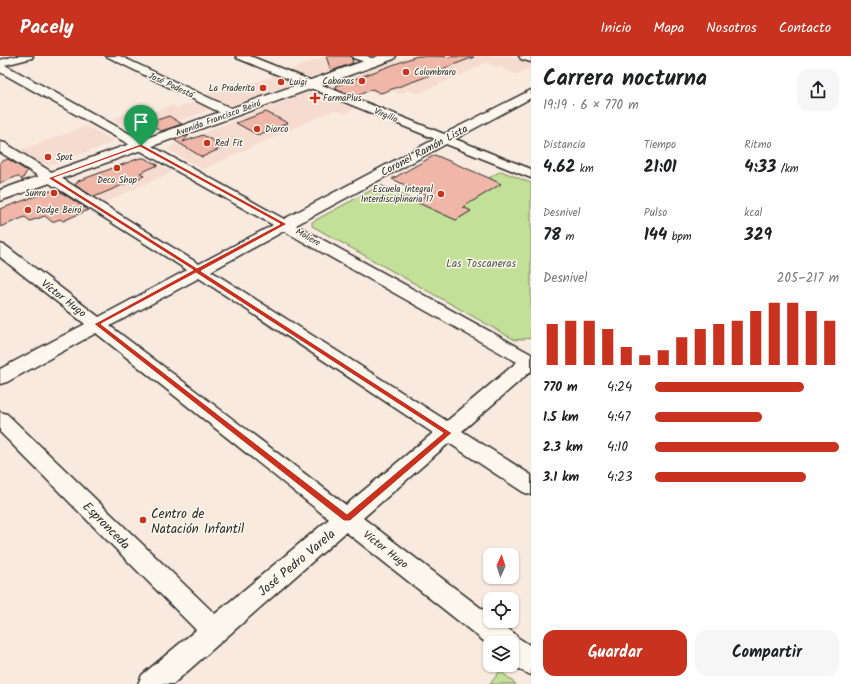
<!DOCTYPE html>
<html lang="es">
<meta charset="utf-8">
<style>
:root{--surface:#fff;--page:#f6f6f6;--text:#202124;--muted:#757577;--accent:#c8321e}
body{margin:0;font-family:Kalam,sans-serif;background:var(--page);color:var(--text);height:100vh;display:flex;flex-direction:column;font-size:15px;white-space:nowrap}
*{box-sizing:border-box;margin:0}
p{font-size:13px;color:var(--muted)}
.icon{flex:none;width:22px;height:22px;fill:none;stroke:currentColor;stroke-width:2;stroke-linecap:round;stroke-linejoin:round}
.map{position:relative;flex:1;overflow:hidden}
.drawer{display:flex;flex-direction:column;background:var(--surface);width:320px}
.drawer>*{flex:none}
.needle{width:26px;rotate:3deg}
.controls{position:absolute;left:483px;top:492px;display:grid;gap:8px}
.controls a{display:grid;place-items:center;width:36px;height:36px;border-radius:8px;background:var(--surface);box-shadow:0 1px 3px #0004;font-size:20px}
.pin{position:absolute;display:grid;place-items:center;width:34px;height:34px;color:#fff;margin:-41px -17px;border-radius:50% 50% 50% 0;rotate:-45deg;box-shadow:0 0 4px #0007}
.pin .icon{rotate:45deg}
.round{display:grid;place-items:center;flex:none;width:42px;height:42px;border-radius:12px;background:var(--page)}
.summary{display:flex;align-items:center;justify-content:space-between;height:68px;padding:0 12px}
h1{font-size:22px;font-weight:600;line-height:30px}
.metrics{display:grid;grid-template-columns:repeat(3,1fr);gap:6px;height:68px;padding:4px 12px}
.metrics div{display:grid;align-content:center}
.metrics b{font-size:17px;font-weight:600}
.metrics small{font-size:11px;font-weight:400}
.metrics p{font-size:11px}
.chart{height:112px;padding:8px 12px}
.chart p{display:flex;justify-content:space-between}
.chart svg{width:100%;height:72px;margin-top:4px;stroke:var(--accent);stroke-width:6}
.primary-button{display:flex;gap:8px;margin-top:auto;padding:8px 12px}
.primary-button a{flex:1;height:46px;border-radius:12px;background:var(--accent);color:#fff;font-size:16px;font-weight:600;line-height:46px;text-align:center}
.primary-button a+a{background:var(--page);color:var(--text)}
ul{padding:0 12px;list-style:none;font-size:13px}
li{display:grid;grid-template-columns:64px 48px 1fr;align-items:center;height:30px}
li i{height:10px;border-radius:5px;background:var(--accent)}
header{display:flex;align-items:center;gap:24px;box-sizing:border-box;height:56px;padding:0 20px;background:var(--accent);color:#fff}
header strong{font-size:19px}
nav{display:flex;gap:22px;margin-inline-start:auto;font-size:14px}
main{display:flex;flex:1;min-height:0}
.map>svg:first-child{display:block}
.built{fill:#f6dbcf}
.green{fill:#c3e098;stroke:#778662}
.building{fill:#f0b7a9;stroke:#2b2b2b}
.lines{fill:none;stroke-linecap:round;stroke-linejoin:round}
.street-casing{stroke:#2b2b2b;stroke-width:3}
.secondary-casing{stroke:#2b2b2b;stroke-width:3}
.street{fill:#fbf7ec;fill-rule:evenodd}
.secondary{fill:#fbf7ec;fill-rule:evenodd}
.route{fill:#c8321e;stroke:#fff;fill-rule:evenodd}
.poi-dot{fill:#c8321e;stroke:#fbf7ec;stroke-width:1.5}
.labels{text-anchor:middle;stroke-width:3;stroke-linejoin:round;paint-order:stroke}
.far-poi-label{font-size:9px;fill:#2b2b2b;stroke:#fbf7ec;text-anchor:start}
.far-street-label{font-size:9px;fill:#2b2b2b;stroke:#fbf7ec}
.street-label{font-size:11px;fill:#2b2b2b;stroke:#fbf7ec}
.park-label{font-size:11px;fill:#515846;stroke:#fbf7ec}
.near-poi-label{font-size:13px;fill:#2b2b2b;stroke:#fbf7ec;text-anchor:start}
.near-street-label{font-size:13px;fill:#2b2b2b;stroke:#fbf7ec}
</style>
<header>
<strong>Pacely</strong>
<nav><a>Inicio</a><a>Mapa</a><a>Nosotros</a><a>Contacto</a></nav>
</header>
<main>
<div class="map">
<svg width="531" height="628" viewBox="0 0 531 628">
<rect width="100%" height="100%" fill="#f9eadf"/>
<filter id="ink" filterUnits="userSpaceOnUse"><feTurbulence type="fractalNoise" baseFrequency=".025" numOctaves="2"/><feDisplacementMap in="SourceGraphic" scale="8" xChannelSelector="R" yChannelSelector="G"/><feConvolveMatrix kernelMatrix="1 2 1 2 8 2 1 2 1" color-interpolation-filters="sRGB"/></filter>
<g filter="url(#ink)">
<path class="built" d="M326 0H352L358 4 355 7 314 21H301L287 15Z
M411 0H510L531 7V15L526 13 517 18 486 7 418 38 408 34 399 38 390 34 378 39 368 35 353 42 328 30 332 26Z
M278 18 292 24V28L236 49H221L203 40 226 32 229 33 238 30 242 31Z
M314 35 320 36 359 52 343 58 334 54 203 113 167 93 169 91 306 36Z
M198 45 209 51V54L147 76H137L112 63 142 52 150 57 172 49 177 52Z
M87 70 112 84 111 87 52 109 42 108 20 94Z
M138 102H146L172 116 103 147 75 129 79 124Z"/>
<path class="green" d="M501 115 531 127V282L515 284 312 170V166L381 129 456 164 471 155 463 151 500 128 489 122Z
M500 615 516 628H490Z"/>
<path class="building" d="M326 0H351L353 7 331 15Z
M417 0 474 1 432 17 434 18 381 37 372 33 355 41 337 34 336 30Z
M266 56 288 67 258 79 236 67Z
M169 60 182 68 161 75 148 67Z
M189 79 183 86 203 79 224 91 202 101 174 84Z
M435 99 489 122 501 128 463 151 471 155 456 164 416 146 427 139 392 123Z
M140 102H144L158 109 140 117 144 120 94 141 75 129 78 125Z
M8 103 27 115 22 124 18 120 0 127V106Z
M50 135 61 136 88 154 63 165 60 163 52 166 45 160 30 165 25 161 0 171V153Z"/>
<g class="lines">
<defs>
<path id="street" d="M15 0H33L32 2 5 9 284 163 435 83 237 2 236 0H250L444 78 531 34V42L455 83 531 113V122L446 88 296 169 531 298V315L462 375 531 419V439L523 436 449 387 363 462 490 559V565H498L515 578 517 581 531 590V619L522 615 512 608V587H490V590L346 476 173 628H138L142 619 196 574 0 376V356L7 358 215 558 329 463 96 277 7 326 0 328V313L85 268 0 201V188L6 190 99 261 187 214 0 96V86L5 87 199 208 273 169 0 16V4ZM284 175 517 306 447 365 211 215ZM199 222 433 377 346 449 110 270Z
M106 0H120L235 54 237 57 231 61 227 60Z
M352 0H367L379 6 374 9 353 2Z"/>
<path id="secondary" d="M378 0H396L394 3 0 145V134Z
M519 0H531V6L521 3Z"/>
</defs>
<use href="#street" class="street-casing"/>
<use href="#secondary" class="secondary-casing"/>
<use href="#street" class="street"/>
<use href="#secondary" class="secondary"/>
</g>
</g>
<path class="route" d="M141 88 287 168 201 215 452 377 350 465H344L94 268 193 214 48 122ZM140 91 280 168 197 212 54 122ZM196 217 443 377 347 458 101 268Z"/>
<g class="poi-dot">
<circle cx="406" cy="16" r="4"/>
<circle cx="362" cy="25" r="4"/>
<circle cx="281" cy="26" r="4"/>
<circle cx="263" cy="32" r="4"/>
<path d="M313 36h4v4h4v4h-4v4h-4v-4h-4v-4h4z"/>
<circle cx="257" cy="73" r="4"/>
<circle cx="207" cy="87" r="4"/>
<circle cx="48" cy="101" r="4"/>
<circle cx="117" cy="112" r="4"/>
<circle cx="54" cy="137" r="4"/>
<circle cx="441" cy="138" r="4"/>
<circle cx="28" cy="154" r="4"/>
<circle cx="143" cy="464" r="4"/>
</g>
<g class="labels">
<g class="far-poi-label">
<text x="414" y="19">Colombraro</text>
<text x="354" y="28" text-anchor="end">Cabanas</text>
<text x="289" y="29">Luigi</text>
<text x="255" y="35" text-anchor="end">La Praderita</text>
<text x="323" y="45">FarmaPlus</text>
<text x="265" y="76">Diarco</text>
<text x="215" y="90">Red Fit</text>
<text x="56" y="104">Spot</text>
<text x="117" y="127" text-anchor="middle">Deco Shop</text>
<text x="433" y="136" text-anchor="end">Escuela Integral<tspan x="433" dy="10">Interdisciplinaria 17</tspan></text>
<text x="46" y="140" text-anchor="end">Sunra</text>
<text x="36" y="157">Dodge Beiró</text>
</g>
<g class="far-street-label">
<text transform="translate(171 29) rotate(25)" y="3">José Podestá</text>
<text transform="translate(386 59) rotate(22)" y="3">Virgilio</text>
<text transform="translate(218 62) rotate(-20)" y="3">Avenida Francisco Beiró</text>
<text transform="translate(308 181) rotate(29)" y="3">Moliere</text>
</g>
<g class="street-label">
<text transform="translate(424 94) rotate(-28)" y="4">Coronel Ramón Lista</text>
<text transform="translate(64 242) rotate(38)" y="4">Víctor Hugo</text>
<text transform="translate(386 493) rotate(38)" y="4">Víctor Hugo</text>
</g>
<g class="park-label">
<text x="481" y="211">Las Toscaneras</text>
</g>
<g class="near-poi-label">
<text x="151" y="462">Centro de<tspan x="151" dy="15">Natación Infantil</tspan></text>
</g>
<g class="near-street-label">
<text transform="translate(107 469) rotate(45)" y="5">Espronceda</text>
<text transform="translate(296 506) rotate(-40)" y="5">José Pedro Varela</text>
</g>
</g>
</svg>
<div class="controls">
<a><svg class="needle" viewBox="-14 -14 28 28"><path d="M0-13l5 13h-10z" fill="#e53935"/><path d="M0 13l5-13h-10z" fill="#757577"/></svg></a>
<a><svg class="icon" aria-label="locate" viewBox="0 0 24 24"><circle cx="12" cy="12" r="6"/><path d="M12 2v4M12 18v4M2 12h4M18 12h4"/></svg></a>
<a><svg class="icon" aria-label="layers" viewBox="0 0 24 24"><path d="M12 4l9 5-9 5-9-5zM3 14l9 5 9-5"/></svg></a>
</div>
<div class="pin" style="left:141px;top:90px;background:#1e9e55"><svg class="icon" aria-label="arrive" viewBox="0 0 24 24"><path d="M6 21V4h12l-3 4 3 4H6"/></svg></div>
</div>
<section class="drawer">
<div class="summary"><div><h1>Carrera nocturna</h1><p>19:19 · 6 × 770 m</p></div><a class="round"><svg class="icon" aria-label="share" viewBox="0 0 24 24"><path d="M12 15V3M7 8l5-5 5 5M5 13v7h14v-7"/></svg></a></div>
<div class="metrics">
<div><p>Distancia</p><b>4.62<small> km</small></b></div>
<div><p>Tiempo</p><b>21:01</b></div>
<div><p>Ritmo</p><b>4:33<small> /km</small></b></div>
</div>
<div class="metrics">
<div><p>Desnivel</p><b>78<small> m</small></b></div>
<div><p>Pulso</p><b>144<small> bpm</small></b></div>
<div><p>kcal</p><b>329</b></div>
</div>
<div class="chart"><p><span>Desnivel</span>205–217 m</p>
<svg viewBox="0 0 160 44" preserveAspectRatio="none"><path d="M5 44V19M15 44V17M25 44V17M35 44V22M45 44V33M55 44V38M65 44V35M75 44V27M85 44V22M95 44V19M105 44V17M115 44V11M125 44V6M135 44V6M145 44V11M155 44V17"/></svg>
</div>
<ul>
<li><b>770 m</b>4:24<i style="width:81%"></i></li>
<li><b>1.5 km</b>4:47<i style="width:58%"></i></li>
<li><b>2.3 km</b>4:10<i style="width:100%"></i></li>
<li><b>3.1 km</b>4:23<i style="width:82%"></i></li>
</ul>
<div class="primary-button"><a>Guardar</a><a>Compartir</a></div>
</section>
</main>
